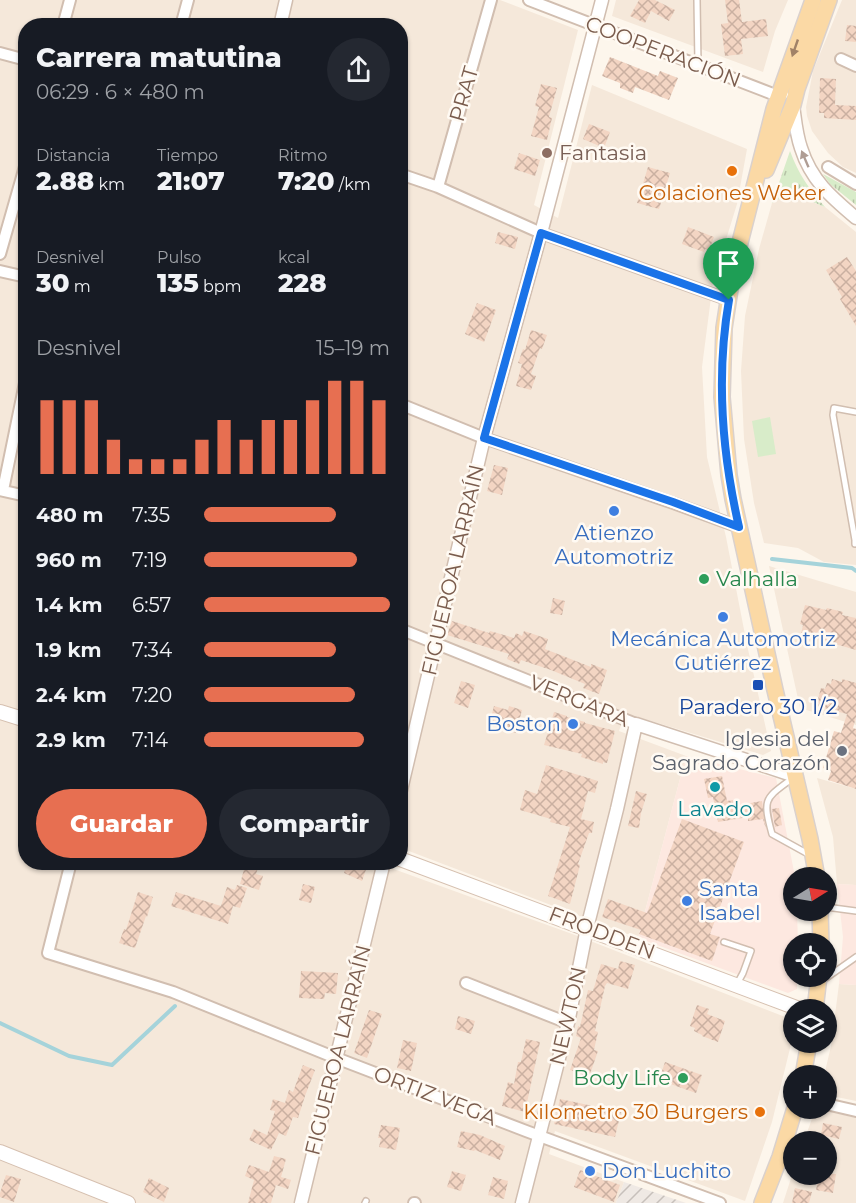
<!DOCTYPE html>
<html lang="es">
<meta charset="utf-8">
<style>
:root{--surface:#171b24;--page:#242831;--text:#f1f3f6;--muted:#9ea1a6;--accent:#e76f51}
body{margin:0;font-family:Montserrat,sans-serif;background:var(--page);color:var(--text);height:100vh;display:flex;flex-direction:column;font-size:22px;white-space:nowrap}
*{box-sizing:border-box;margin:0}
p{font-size:20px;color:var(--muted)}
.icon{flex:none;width:33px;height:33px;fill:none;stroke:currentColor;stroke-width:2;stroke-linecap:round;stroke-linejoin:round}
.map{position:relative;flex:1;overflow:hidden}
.details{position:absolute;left:18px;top:18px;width:390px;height:852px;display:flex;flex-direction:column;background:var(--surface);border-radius:24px;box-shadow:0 2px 4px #0004}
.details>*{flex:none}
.needle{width:39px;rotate:79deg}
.controls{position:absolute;left:783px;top:867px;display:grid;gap:12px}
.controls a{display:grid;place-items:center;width:54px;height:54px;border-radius:50%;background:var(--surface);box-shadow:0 2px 4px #0004;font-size:30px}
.pin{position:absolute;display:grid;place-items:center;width:51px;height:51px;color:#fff;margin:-62px -26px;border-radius:50% 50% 50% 0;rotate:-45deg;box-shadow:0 0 6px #0007}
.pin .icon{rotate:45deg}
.round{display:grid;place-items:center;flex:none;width:63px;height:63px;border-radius:32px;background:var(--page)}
.headline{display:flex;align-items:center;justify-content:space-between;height:102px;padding:0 18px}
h1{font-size:27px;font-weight:800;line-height:45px}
.stats{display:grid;grid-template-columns:repeat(3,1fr);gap:9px;height:102px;padding:6px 18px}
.stats div{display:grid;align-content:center}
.stats b{font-size:26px;font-weight:800}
.stats small{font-size:16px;font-weight:400}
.stats p{font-size:16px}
.chart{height:168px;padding:12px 18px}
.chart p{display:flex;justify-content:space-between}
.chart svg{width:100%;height:108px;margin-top:6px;stroke:var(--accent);stroke-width:6}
.cta{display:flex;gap:12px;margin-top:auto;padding:12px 18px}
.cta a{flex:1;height:69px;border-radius:36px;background:var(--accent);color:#fff;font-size:24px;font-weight:800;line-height:69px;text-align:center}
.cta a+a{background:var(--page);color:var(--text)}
ul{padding:0 18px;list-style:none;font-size:20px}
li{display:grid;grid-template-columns:96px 72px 1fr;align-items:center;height:45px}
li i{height:15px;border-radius:8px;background:var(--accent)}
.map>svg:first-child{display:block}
.residential{fill:#f5e8da}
.commercial{fill:#fde8e0}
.industrial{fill:url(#industrial-furrows)}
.grass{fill:url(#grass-tufts)}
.pitch{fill:#d8ecc9}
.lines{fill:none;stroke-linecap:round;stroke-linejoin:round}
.stream{stroke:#a5d3da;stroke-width:4}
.building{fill:url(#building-cross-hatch)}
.service-casing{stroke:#d1beb0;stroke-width:8}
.minor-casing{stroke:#d1beb0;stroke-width:14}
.tertiary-casing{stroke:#d1beb0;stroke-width:15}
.secondary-casing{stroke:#d6c0b0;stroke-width:16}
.primary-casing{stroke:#dad1cd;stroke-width:18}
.service{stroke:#fff;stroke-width:5}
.minor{stroke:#fff;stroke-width:10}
.tertiary{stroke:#fff;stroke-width:12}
.secondary{stroke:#fff;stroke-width:14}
.primary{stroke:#fbd9a5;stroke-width:15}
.oneway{fill:#a18267}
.oneway2{fill:#af9d94}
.route-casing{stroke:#fff;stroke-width:12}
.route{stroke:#1a73e8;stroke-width:8}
.education-dot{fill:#8d6e63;stroke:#fffaf3;stroke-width:2}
.food-dot{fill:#e8710a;stroke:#fffaf3;stroke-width:2}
.shop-dot{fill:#3f7fe0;stroke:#fffaf3;stroke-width:2}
.leisure-dot{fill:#2e9e5b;stroke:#fffaf3;stroke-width:2}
.transit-dot{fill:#1a4fb4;stroke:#fffaf3;stroke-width:2}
.worship-dot{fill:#6b7280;stroke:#fffaf3;stroke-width:2}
.culture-dot{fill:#0f9aa8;stroke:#fffaf3;stroke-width:2}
.labels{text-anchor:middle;stroke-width:5;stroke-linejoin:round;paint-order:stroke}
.street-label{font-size:21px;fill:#7a5c4d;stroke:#fffaf3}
.education-label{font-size:21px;fill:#785e54;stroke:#fffaf3;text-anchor:start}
.food-label{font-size:21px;fill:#c56008;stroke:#fffaf3}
.shop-label{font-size:21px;fill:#366cbe;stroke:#fffaf3}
.leisure-label{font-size:21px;fill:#27864d;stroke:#fffaf3;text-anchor:start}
.transit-label{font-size:21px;fill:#164399;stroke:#fffaf3}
.worship-label{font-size:21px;fill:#5b616d;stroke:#fffaf3;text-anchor:end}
.culture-label{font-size:21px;fill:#0d838f;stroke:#fffaf3}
</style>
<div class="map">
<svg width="856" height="1203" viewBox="0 0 856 1203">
<defs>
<pattern id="industrial-furrows" width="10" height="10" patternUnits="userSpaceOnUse" patternTransform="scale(1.5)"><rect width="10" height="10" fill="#efe9e4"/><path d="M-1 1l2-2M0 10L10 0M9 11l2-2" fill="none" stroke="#c7c0bb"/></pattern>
<pattern id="grass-tufts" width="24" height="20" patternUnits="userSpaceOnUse" patternTransform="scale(1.5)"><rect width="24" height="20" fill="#d8ecc9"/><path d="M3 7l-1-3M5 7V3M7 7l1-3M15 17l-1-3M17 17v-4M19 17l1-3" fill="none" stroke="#b4c2a5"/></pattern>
<pattern id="building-cross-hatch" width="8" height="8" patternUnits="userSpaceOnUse" patternTransform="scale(1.5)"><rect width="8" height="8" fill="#f3d5c3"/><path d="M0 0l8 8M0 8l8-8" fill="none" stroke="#cab0a1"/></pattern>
</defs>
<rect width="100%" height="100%" fill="#fdf6ec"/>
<path class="residential" d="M0 0H500L578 30 534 205 558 218 592 85 747 149 737 204 713 282 702 367 707 457 726 537 747 645 771 751 763 755 625 713 619 731 686 756 638 938 401 848 400 26H26V862L377 863 575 935 793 1020V1036L772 1122 745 1201 555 1131 549 1154 624 1182 616 1203H0Z
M616 0H788L775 31 763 72 612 16Z
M842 0H856V173L843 167 828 153 812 131 807 116 806 107 813 71Z
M790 196 802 198 825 207 856 232V565L824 562 798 548 764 543 754 503 744 439 741 371 745 316 759 249 772 203 779 198Z
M769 566 856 592V725L800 708Z
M817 778 856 789V885L837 884 833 837Z
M839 984 856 985V1101L827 1095 826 1076H824L831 1046Z
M824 1110 856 1118V1203H783L793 1172 794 1174H826V1142L804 1141 814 1113Z"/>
<path class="commercial" d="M686 756 776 778 795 877 794 878V910L797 911 798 943 794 944V976L797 977V989L788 993 638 938Z
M837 884 856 885V985L839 984 843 937Z"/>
<path class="industrial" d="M624 1182 686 1203H616Z"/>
<path class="grass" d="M790 151C799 175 808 187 825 207 806 199 791 190 772 203Z
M823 174 856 192V205L830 184Z"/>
<path class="pitch" d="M770 417 776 454 758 457 752 421Z"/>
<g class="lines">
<path class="stream" d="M772 559 852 568 856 571
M0 1023 69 1056 112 1065 175 1006"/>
</g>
<path class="building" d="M639 0H655L675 10 669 21 651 11 645 23 630 16Z
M725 0H739L742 22 766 19 768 36 741 39 743 54 725 56 721 24 728 23Z
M847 25 856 26V42L845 41Z
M610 57 658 76 660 71 678 78 669 100 635 87 633 93 620 88V83L602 76Z
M820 78 836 79 835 105 856 106V120L824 118V113H819Z
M541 84 557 88 549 117 552 118 547 140 531 136 539 107 535 106Z
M589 124 610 132 604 148 583 139Z
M519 153 540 160 535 176 514 169Z
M648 167 670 173 659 209 637 203Z
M688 227 714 237 709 250 705 249 704 252 682 244Z
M498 232 518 237 515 249 495 243Z
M847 257 856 271V326L840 299 842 297 826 270Z
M477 303 496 310 484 342 465 334Z
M531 330 547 335 542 349 540 348 531 374 536 376 531 390 516 386 522 364 518 363 523 349 525 350Z
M494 465 508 468 502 495 487 491Z
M553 598 565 601 562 615 550 613Z
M805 605 826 610 827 608 843 612 842 615 856 618V650L801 634 803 625 800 624Z
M452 621 489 633 490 631 514 638 516 633 522 636 524 631 548 639 545 649 591 667V664L607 670 599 694 583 688 585 684 551 670 521 660 519 664 507 659 509 654 447 635Z
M832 679 842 682V679L856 683V717L853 728 856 729V789L828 780 831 771 823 768 834 731 841 733 847 714 816 706 821 688 825 689 827 683 831 684Z
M461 681 475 685 468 708 454 703Z
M494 706 508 710 509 706 522 710 516 733 489 725Z
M554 712 567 716V717L585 722V723L615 731 607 763 603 762V764L581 757 582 754 544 745Z
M546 765 598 781 595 793 588 791 581 819 594 822 592 833H589L578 864 580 865 570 904 548 896 570 827 550 822 551 819 520 810 525 790 537 794Z
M722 776 727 801 733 800 734 806 762 801 766 829 763 819 748 821V817L718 822 713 797 708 798 704 779Z
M636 791 647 794 641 813 639 828 628 826Z
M779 808 782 825 775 827 772 809Z
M682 819 744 842 710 934 720 937 712 961 639 934 641 930 602 917 608 899 647 913Z
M246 862H260L256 874 263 876 259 890 240 884Z
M348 862H356L367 867 362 881 344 873Z
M303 884 315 887 311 903 299 900Z
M237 885 247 888 240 908 233 906 228 924 171 906 176 892 221 906 227 887 235 890Z
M138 892 153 897 147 917 146 916 135 948 119 943 124 929 126 930Z
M620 961 635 965 628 989 607 983 605 986 595 1031 598 1032 594 1050 598 1051 589 1077 570 1070 581 1038 576 1036 578 1026 580 1027 588 990 593 991 601 964 618 969Z
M301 971 338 973 336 994 325 993 324 999 299 998Z
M697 1005 709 1009 707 1014 725 1021 718 1042 702 1036V1035L694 1031 695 1028 690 1026Z
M369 1010 382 1014 367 1058 354 1053Z
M458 1016 475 1021 471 1034 455 1029Z
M526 1039 540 1042 525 1112 502 1106 508 1082 514 1084 518 1062H521Z
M403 1040 417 1043 411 1071 397 1068Z
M665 1062 702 1075 696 1093 659 1080Z
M303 1065 315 1070 305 1096 298 1118 293 1117 286 1136 279 1133 271 1150 249 1140 254 1129 267 1135 275 1111 270 1110 273 1099 285 1103 289 1090 293 1092Z
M560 1099 621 1112 615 1137 554 1124Z
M823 1123 842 1127 839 1139 821 1135Z
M381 1125 400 1128 396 1150 379 1147 381 1138H378Z
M461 1131 480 1135 505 1146 500 1160 475 1150 474 1151 457 1147Z
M274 1156 286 1159 281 1177 291 1180 288 1189 276 1185 271 1203H248L254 1180 245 1176 249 1165 269 1172Z
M580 1170 620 1185 614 1202 574 1187Z
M452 1171 466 1175 461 1191 447 1187Z
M819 1174H836L833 1193 816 1190Z
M6 1175 21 1179 14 1202 0 1197V1193Z
M493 1177 508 1181 504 1199 488 1195Z
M149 1178 169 1188 164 1202 143 1192Z
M795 1188 812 1192 809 1203H792Z"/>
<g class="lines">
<defs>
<path id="service" d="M697 0 698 64
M855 544V540L833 415 834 408 856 412
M794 777C765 799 762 797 772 834L810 855
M826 907 856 911
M724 942 751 951 743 973 737 984
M822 981 856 957
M365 1203 366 1201"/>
<path id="minor" d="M529 0 778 96 783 94
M63 26 70 0
M181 26 188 0
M0 53 26 60
M841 59 856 66
M828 167 856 184
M400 174 438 187 541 233 729 300
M438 187 491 0
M0 254 26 163
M0 271 26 277
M400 404 484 438 673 503 739 527
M0 490 26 496
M3 490 26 378
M400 629 636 724
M71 862 48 953 173 992 336 1058 526 1131 720 1203
M141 863 142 862
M466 983 568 1023
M826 1104 856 1111
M414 1203H415"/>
<path id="tertiary" d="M280 26 286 0
M793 105C795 119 796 134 801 148 811 180 831 197 856 218
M400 794 484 438 541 233 602 0
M301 1203 384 862
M522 1203 568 1023 587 928 617 809 636 724 795 776"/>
<path id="secondary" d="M0 712 26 720
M400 859 802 1010
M0 1152 128 1203"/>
<path id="primary" d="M813 0 774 109 733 270 724 328 722 397 729 475 733 499 775 690 810 839 817 878
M766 170 793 105 797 89 829 0
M820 910 821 944
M815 1010 819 976
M803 1076 809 1042
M762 1203 780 1157 795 1108"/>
</defs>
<use href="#service" class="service-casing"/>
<use href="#minor" class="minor-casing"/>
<use href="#tertiary" class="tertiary-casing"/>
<use href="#secondary" class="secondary-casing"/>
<use href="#primary" class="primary-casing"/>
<use href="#service" class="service"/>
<use href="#minor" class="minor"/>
<use href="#tertiary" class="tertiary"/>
<use href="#secondary" class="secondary"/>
<use href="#primary" class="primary"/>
</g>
<defs><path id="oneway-solid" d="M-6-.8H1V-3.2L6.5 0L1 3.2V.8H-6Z" transform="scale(1.5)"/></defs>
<use class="oneway" href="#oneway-solid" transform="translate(795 48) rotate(109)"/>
<use class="oneway2" href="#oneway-solid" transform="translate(805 159) rotate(-113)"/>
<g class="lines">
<defs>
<path id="route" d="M541 233 729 300C716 375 722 453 739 527L673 502 484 438Z"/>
</defs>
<use href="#route" class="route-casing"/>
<use href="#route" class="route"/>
</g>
<circle class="education-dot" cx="547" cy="153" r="6"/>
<g class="food-dot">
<circle cx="732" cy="171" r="6"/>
<circle cx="760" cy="1112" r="6"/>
</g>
<g class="shop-dot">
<circle cx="614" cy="511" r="6"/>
<circle cx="723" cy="617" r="6"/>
<circle cx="573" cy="724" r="6"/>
<circle cx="687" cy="901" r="6"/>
<circle cx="590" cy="1171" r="6"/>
</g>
<g class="leisure-dot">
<circle cx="704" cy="579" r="6"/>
<circle cx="683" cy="1078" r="6"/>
</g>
<rect class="transit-dot" x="752" y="679" width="12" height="12" rx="3"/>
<circle class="worship-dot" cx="842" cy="751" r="6"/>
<circle class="culture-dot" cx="715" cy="787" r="6"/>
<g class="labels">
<g class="street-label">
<text transform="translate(663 52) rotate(21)" y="7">COOPERACIÓN</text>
<text transform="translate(464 94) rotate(-74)" y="7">PRAT</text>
<text transform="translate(453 570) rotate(-77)" y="7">FIGUEROA LARRAÍN</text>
<text transform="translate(579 701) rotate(22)" y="7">VERGARA</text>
<text transform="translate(602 933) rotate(21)" y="7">FRODDEN</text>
<text transform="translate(568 1016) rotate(-77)" y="7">NEWTON</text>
<text transform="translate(338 1050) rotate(-76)" y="7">FIGUEROA LARRAÍN</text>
<text transform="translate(435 1096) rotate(21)" y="7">ORTIZ VEGA</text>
</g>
<g class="education-label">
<text x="559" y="160">Fantasia</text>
</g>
<g class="food-label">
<text x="732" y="200">Colaciones Weker</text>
<text x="748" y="1119" text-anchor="end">Kilometro 30 Burgers</text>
</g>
<g class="shop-label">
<text x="614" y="540">Atienzo<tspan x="614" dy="24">Automotriz</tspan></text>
<text x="723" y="646">Mecánica Automotriz<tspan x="723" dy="24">Gutiérrez</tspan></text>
<text x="561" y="731" text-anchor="end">Boston</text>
<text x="699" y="896" text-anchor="start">Santa<tspan x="699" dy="24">Isabel</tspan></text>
<text x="602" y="1178" text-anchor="start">Don Luchito</text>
</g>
<g class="leisure-label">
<text x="716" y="586">Valhalla</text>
<text x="671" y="1085" text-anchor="end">Body Life</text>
</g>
<g class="transit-label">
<text x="758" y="714">Paradero 30 1/2</text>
</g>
<g class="worship-label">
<text x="830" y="746">Iglesia del<tspan x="830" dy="24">Sagrado Corazón</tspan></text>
</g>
<g class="culture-label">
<text x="715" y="816">Lavado</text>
</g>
</g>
</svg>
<div class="controls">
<a><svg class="needle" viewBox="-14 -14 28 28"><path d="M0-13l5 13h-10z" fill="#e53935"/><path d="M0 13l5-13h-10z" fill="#9ea1a6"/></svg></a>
<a><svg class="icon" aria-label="locate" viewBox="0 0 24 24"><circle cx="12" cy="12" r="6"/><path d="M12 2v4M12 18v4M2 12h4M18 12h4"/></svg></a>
<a><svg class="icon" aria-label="layers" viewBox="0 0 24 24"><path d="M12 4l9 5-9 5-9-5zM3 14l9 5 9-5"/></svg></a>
<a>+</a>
<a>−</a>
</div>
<div class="pin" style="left:729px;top:300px;background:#1e9e55"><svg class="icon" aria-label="arrive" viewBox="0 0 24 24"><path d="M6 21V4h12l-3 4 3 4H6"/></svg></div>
<section class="details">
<div class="headline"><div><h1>Carrera matutina</h1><p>06:29 · 6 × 480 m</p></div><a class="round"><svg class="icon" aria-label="share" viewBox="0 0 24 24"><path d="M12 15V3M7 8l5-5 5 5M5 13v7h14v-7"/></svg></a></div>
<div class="stats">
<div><p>Distancia</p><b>2.88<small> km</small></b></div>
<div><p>Tiempo</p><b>21:07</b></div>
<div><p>Ritmo</p><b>7:20<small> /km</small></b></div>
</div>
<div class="stats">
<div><p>Desnivel</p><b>30<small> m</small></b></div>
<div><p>Pulso</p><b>135<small> bpm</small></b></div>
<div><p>kcal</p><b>228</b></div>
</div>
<div class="chart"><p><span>Desnivel</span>15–19 m</p>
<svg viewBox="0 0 160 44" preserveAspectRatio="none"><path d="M5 44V14M15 44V14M25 44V14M35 44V30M45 44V38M55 44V38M65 44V38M75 44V30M85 44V22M95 44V30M105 44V22M115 44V22M125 44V14M135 44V6M145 44V6M155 44V14"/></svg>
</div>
<ul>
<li><b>480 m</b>7:35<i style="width:71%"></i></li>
<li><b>960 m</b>7:19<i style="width:82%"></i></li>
<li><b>1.4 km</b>6:57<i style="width:100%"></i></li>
<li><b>1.9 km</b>7:34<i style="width:71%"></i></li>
<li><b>2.4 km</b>7:20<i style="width:81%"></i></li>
<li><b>2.9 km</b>7:14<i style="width:86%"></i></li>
</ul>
<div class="cta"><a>Guardar</a><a>Compartir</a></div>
</section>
</div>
